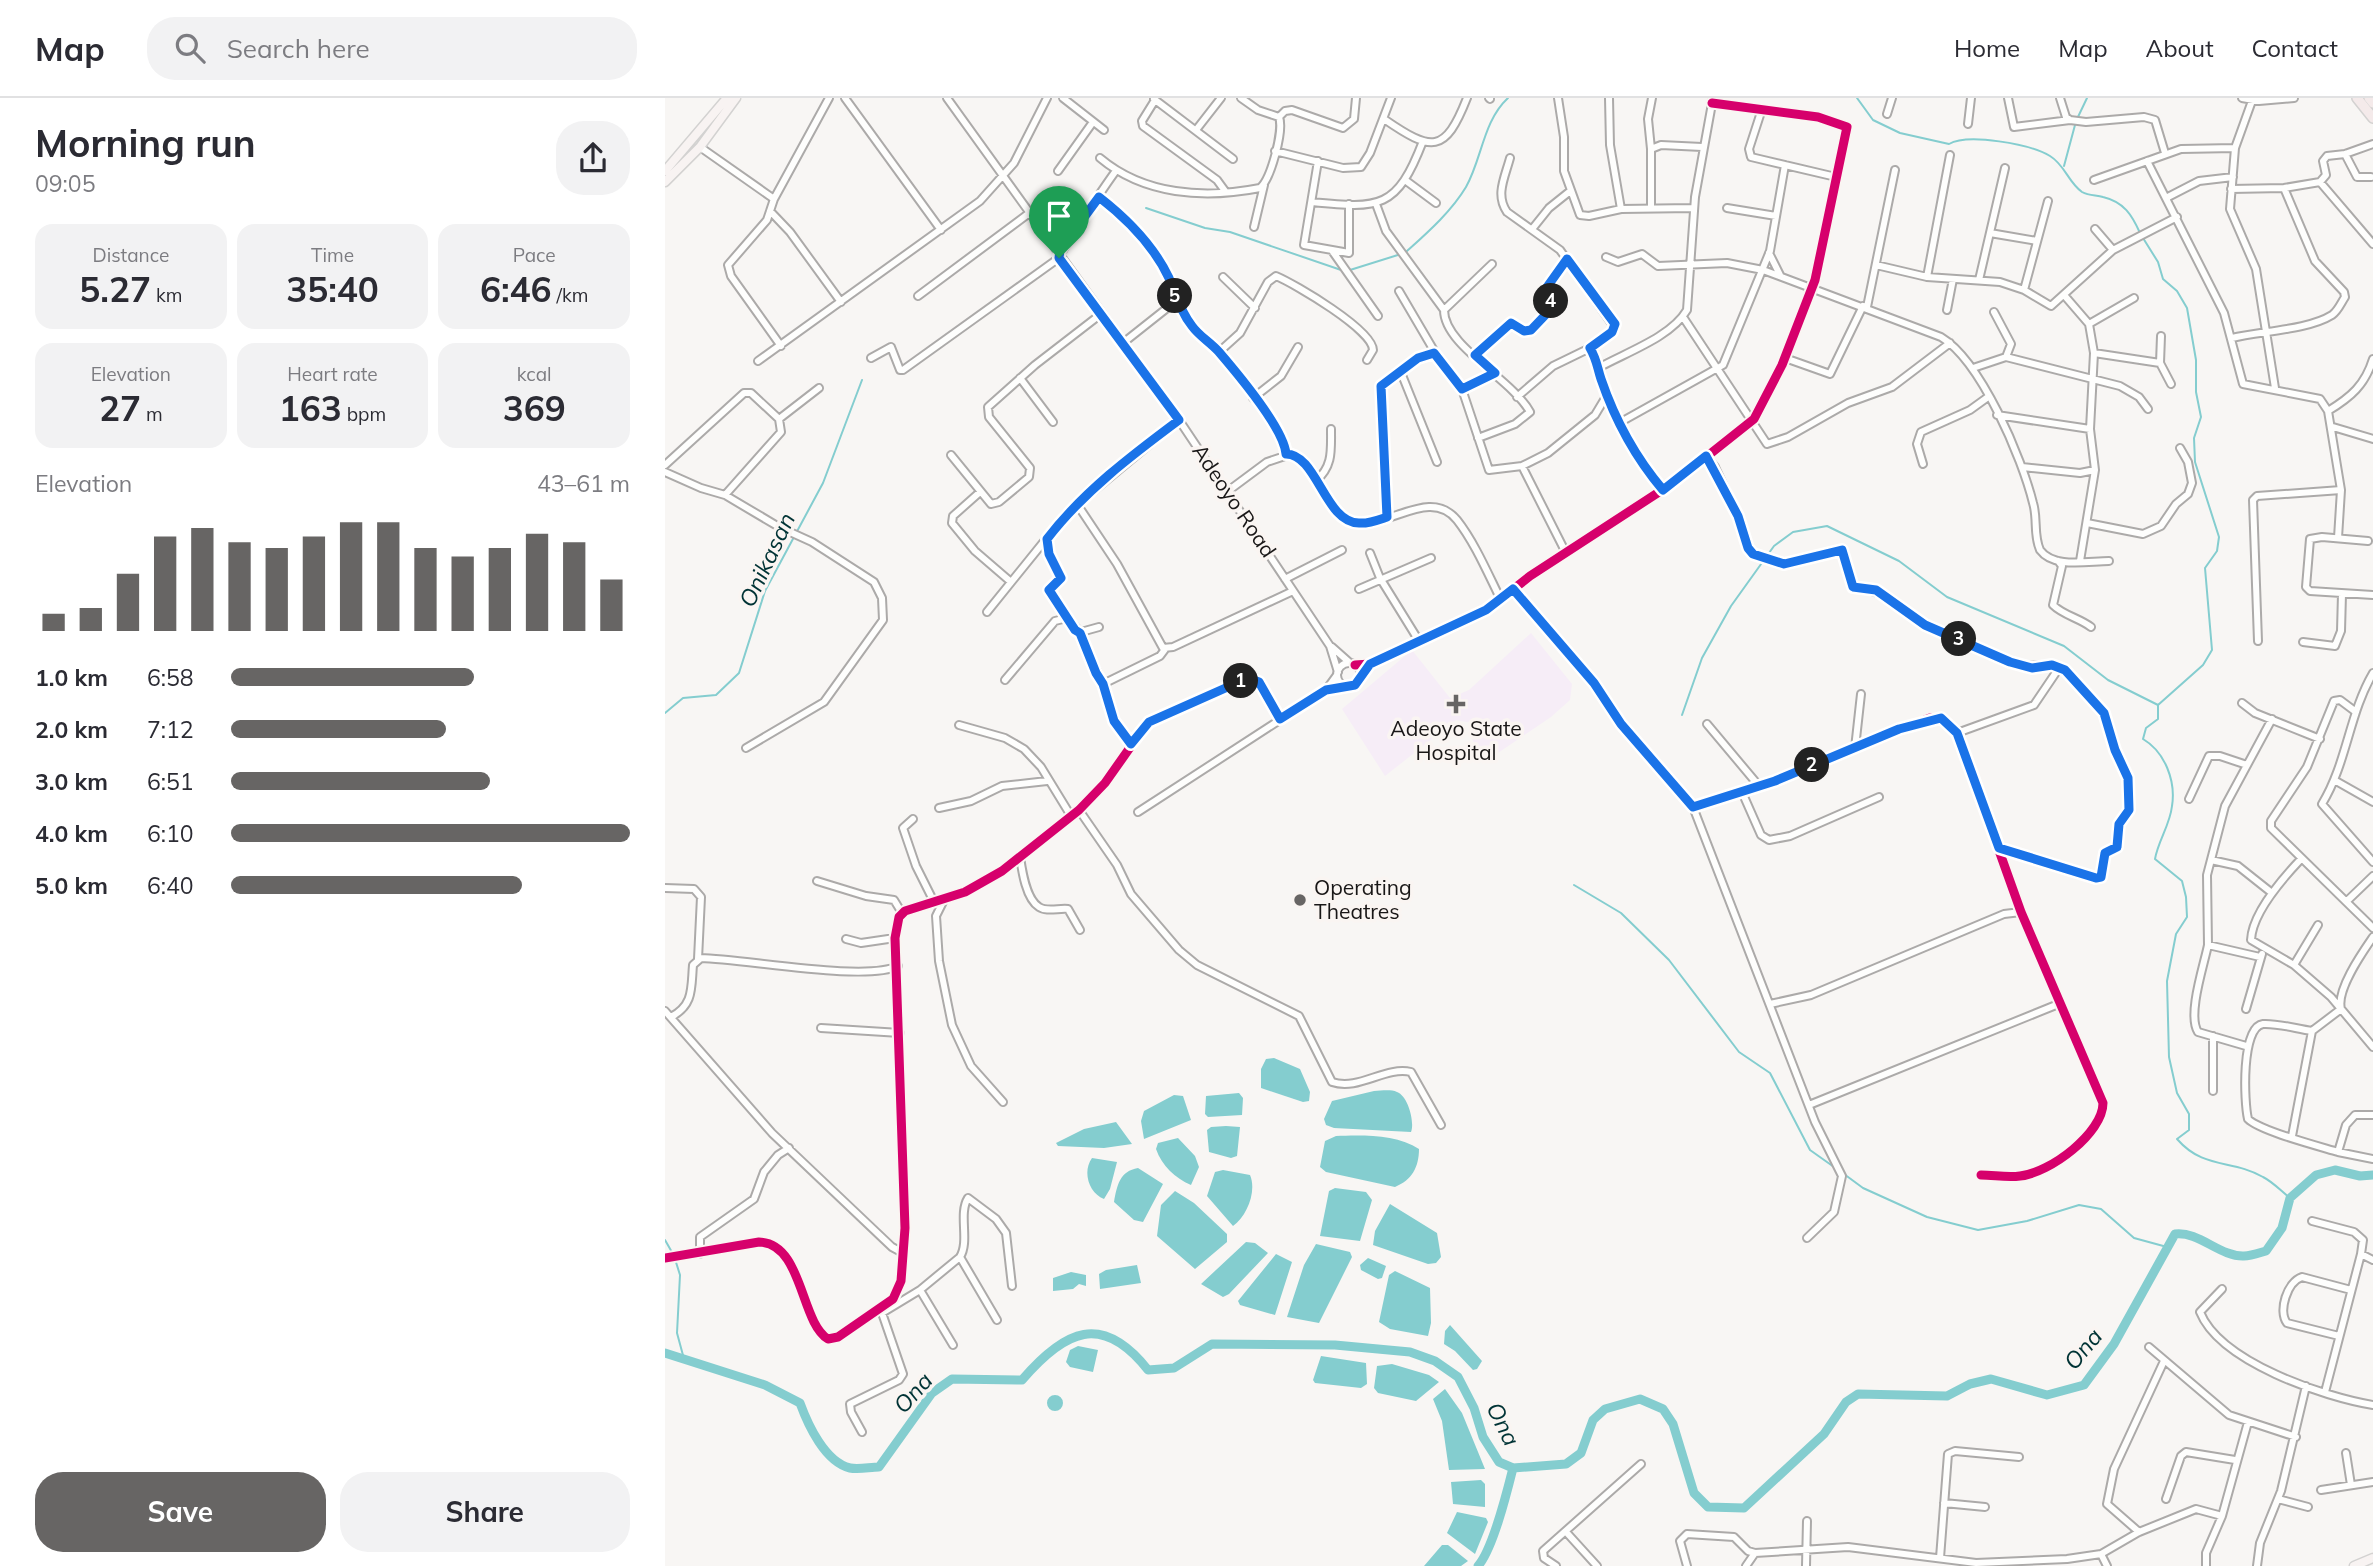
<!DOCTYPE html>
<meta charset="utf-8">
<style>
:root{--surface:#fff;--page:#f2f2f3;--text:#2b2b33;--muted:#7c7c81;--line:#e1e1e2;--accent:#676564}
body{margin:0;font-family:Mulish,sans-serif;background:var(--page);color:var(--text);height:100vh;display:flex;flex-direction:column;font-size:26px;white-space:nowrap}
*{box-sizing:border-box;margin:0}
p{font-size:23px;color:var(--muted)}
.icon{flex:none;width:38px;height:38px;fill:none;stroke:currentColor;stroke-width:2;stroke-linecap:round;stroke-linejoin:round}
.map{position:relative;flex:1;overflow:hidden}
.panel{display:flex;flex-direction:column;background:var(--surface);width:665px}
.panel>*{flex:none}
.pin{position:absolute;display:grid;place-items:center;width:60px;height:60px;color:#fff;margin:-72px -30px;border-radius:50% 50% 50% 0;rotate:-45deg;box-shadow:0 0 7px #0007}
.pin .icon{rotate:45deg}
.km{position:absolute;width:35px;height:35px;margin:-18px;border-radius:50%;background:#222;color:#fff;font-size:19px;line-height:35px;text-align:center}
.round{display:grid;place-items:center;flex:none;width:74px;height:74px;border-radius:28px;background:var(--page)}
.overview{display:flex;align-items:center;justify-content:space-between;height:119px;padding:0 35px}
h1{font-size:38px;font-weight:700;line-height:52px}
.figures{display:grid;grid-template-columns:repeat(3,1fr);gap:10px;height:119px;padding:7px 35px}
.figures div{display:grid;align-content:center;border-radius:18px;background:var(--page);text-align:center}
.figures b{font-size:35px;font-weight:700}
.figures small{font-size:19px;font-weight:400}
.figures p{font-size:19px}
.chart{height:196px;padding:14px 35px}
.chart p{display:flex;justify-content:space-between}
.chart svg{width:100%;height:126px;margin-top:7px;stroke:var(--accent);stroke-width:6}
.primary-button{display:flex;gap:14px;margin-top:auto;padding:14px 35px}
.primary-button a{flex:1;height:80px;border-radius:28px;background:var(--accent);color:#fff;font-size:28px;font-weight:700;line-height:80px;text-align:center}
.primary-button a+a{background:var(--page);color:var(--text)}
ul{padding:0 35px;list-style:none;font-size:23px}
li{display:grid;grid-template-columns:112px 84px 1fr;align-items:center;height:52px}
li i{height:18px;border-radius:9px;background:var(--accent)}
header{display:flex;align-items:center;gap:42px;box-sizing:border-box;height:98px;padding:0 35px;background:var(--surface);border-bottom:2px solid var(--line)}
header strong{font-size:33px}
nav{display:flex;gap:38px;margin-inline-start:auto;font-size:24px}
.search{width:490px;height:63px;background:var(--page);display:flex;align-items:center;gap:18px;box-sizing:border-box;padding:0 24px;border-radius:28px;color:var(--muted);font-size:26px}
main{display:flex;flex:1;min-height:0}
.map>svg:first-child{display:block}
.medical{fill:#f6edf7}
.water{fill:#84cdcf}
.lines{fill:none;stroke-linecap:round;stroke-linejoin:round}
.stream{stroke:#84cdcf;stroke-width:2}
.river{stroke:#84cdcf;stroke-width:9}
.minor-casing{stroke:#acaaa9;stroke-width:10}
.major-casing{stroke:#d3d2d1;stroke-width:11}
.highway-casing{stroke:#d3d2d1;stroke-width:12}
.minor{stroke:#fefefd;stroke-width:6}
.major{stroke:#f8f3f2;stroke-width:8}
.highway{stroke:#f4eaea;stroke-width:9}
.cycleway-casing{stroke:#faf5f2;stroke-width:13}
.cycleway{stroke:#d6006c;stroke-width:9}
.route-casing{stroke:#fff;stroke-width:14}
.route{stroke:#1a73e8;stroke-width:9}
.poi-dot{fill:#676564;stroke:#faf5f2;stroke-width:2.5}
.labels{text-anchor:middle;stroke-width:7;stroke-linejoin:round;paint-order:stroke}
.street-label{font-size:21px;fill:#191717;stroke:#faf5f2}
.poi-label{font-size:21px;fill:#191717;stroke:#faf5f2}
.water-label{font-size:23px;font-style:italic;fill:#003335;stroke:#faf5f2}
</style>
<header>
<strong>Map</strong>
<div class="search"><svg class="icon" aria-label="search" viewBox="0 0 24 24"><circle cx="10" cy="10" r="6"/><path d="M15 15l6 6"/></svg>Search here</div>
<nav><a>Home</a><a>Map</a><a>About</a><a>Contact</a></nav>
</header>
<main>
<section class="panel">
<div class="overview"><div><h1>Morning run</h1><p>09:05</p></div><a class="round"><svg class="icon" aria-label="share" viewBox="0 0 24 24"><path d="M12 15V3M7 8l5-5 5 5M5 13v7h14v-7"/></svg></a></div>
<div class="figures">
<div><p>Distance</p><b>5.27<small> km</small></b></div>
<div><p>Time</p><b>35:40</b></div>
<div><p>Pace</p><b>6:46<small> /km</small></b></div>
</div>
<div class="figures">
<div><p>Elevation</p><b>27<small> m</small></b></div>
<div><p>Heart rate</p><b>163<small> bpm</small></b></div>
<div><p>kcal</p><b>369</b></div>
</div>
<div class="chart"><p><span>Elevation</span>43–61 m</p>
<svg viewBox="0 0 160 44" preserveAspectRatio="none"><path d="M5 44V38M15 44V36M25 44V24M35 44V11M45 44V8M55 44V13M65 44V15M75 44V11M85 44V6M95 44V6M105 44V15M115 44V18M125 44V15M135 44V10M145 44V13M155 44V26"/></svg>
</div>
<ul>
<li><b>1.0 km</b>6:58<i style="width:61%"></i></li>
<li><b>2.0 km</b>7:12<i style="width:54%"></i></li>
<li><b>3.0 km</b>6:51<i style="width:65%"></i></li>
<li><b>4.0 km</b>6:10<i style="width:100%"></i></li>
<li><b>5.0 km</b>6:40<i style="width:73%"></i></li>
</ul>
<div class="primary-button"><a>Save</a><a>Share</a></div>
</section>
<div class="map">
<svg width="1708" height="1468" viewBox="0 0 1708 1468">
<rect width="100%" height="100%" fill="#f8f6f4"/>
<path class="medical" d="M866 535 907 586 905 602 886 619 821 663 805 638 817 627 791 622 720 678 677 611 747 552 785 600 804 592Z"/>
<path class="water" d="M609 960 635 971 645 994 644 1003 638 1004 596 990V971L601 961Z
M709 993C716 993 725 991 732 994 743 998 750 1024 746 1034L669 1030 661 1027 659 1021 667 1003Z
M574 995 578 1000 577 1017 543 1019 540 1016 541 998Z
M509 997 518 998 526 1022 479 1041 476 1023 479 1013Z
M451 1024 467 1046 439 1050 393 1048 391 1045 419 1031Z
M561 1028 575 1029 572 1058 566 1060 544 1054 542 1032 546 1029Z
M671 1038C696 1037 732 1036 754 1051 754 1069 747 1082 730 1089L661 1074 655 1069 660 1043Z
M513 1040 530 1058 534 1069 526 1087C510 1080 497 1068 491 1051L493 1045Z
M427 1060 452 1064 445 1091 439 1101C424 1095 417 1074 427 1060Z
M473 1070 498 1086 478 1124 469 1122 449 1104C452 1087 455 1073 473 1070Z
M558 1072 585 1077C592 1093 582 1118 568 1128L542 1098 550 1074Z
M670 1090 701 1094 707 1102 695 1143 655 1138 664 1093Z
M510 1093 529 1105 562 1136V1144L530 1171 492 1138 496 1107Z
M725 1106 772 1135 776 1159 771 1165 763 1166 708 1147 710 1133Z
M581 1144 590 1145 603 1155 564 1196 558 1199 536 1186Z
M651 1146 685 1154 687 1159 654 1225 622 1219 639 1167Z
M611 1156 627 1164 610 1217 575 1207 573 1203Z
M703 1160 721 1168 717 1180 713 1181 696 1172 695 1167Z
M472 1167 476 1185 435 1191 434 1176 441 1172Z
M730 1173 765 1190 766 1225 763 1238 725 1231 714 1224 724 1177Z
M406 1174 421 1177V1188L414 1186 408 1191 388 1193V1180Z
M785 1227 817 1263 812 1271 808 1272 790 1253 779 1246 780 1233Z
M413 1248 433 1252 428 1274 405 1269 401 1264 405 1252Z
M656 1258 701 1265 702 1286 696 1290 650 1285 648 1282Z
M727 1266 764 1277 774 1284 751 1303 713 1295 709 1290 712 1268Z
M780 1291 797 1315 820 1371 784 1372 777 1323 768 1301Z
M382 1305a8 8 0 1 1 16 0a8 8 0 1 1-16 0Z
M816 1382 820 1386V1409L788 1406 786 1384Z
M792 1414 821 1420 823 1424 810 1456 782 1435Z
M777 1447H783L803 1463 796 1468H759Z"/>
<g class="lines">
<path class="stream" d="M1192 0 1208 22 1235 35 1284 46C1303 35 1365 46 1385 58 1400 67 1403 84 1417 94 1424 98 1431 97 1438 99 1459 104 1467 117 1475 135
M1412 21 1422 0
M1399 68 1410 27
M481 110 540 130 565 134 679 173
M1478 140 1493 164 1498 181 1512 193 1522 210 1531 262V294L1536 319 1529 340 1530 364 1554 439 1552 453 1540 470 1547 552 1538 567 1493 607V621L1481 630 1478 641C1500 654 1511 683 1507 708 1505 727 1493 743 1490 761L1517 783 1521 799 1522 819 1511 836 1502 883 1504 959 1512 995 1524 1016V1032L1512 1041C1539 1072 1567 1061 1598 1079 1608 1084 1616 1093 1625 1100
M741 154C762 135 786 114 801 89 817 61 818 23 843 0
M685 172 736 156
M0 615 18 600 51 597 74 575 100 493 158 385 197 282
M1017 617 1037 560 1066 508 1109 448 1128 434 1162 428 1234 463 1282 499 1399 548 1443 582 1493 607
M909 787 956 815 1004 862 1074 954 1105 975 1145 1052 1169 1069
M1179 1076 1198 1090 1262 1119 1313 1132 1362 1123 1414 1107 1436 1111 1469 1140 1502 1149
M0 1142 8 1156
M10 1161 15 1177 12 1235 19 1261"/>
<path class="river" d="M0 1255 100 1287 135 1305C143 1327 160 1364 185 1370 194 1372 205 1369 214 1369L267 1295 287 1281 357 1282C400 1232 437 1214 483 1272L509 1270 547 1246 670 1247 745 1254 770 1263 793 1279 809 1310 818 1339 834 1364 848 1370 901 1366 916 1355 928 1322 940 1311 975 1301 998 1311 1008 1326 1029 1395 1043 1409 1079 1410 1159 1336 1181 1304 1193 1296 1282 1298 1305 1286 1326 1281 1382 1297 1419 1287 1449 1246 1510 1136C1534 1133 1555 1159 1579 1158 1586 1158 1594 1155 1601 1153L1617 1130 1625 1100 1651 1077 1670 1072 1695 1078 1708 1077
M813 1468C828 1451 842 1394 848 1370"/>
<defs>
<path id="minor" d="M180 0 276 132
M282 0 514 322 665 548 673 574
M398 0 439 32
M576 0 593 12 614 19 620 13 627 12 678 30 689 21 691 0
M824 0 825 1
M893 0 899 39V73L915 117 924 118 956 111 1028 110
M944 0 945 47 956 111
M1343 0 1349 29 1405 22 1421 24 1479 19 1490 22 1500 55
M1395 0 1401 19 1405 22
M1577 0 1594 3 1629 0
M1588 0 1570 50 1565 111 1591 171 1610 290
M489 1 568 61
M490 2 477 23 478 28 552 82 560 93
M1097 11 1084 51 1086 59 1171 79
M1222 16 1227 0
M719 21C767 54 780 56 802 0
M1303 26 1306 0
M531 32 556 0
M35 49 109 101
M986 51 983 21 987 0
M610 53 678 70 696 69 705 55 726 0
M1680 56 1692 79H1706
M435 60C479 97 539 101 595 90 606 81 619 32 614 19
M845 60C840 79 830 97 842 114L895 152 950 230 925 250 888 268 852 299
M653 63 639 147 684 155V106
M1482 63 1559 215 1578 286 1655 301 1663 313
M393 73 428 24
M740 82 771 105
M1429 82 1516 51 1570 50
M1655 84 1708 146
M1566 91 1619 90 1655 84 1661 77 1658 63 1662 58 1680 56 1708 46
M434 99C461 120 489 148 504 180 511 196 515 213 527 228 534 238 545 244 554 254 572 275 619 330 621 356
M1501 100 1534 83 1568 79
M647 104C715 111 732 111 758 43
M711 106 721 133 779 212
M986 110V51L996 47 1037 49
M1062 110 1111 118
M105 113 125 134 176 204
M589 129 599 87
M868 130 884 110 904 94
M1430 131 1448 152
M1325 135 1372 143
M668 154 713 218
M1104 155 1115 177
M941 159 953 164 977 156 993 168 1062 165 1098 172 1276 239C1316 263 1357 360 1368 405 1373 421 1368 436 1375 452 1389 471 1423 463 1444 463
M1211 167 1262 179 1335 184 1359 192 1386 208 1448 152 1512 119
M558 179 590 210
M1262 179 1285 57
M1314 182 1340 70
M1359 192 1383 103
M734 193 778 268 797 291 824 372 857 368 883 355 930 317 939 302 944 300
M1399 197 1424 226 1429 255 1425 331 1430 372 1415 463
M253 198 363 116
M1202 209 1230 72
M1282 212 1288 181
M1329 214 1346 246 1341 259
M1018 219 1102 346 1123 339 1183 305 1227 289 1285 245
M1424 226 1469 200
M1496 238 1495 265 1506 286
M1567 240C1596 233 1643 232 1667 217 1673 213 1676 205 1680 199L1679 194 1650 163 1619 90
M458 245 511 203
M116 248 66 178 63 167 102 122 109 101 164 0
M925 250C932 262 932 269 936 281 950 322 970 359 998 392
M554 254 575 235 603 184 611 178C630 186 708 232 708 252L702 262
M1429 255 1495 265
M810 257 846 225 859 233 866 232 887 210 882 189 902 161
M206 260 226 249 235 272H238L394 160C395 154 442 85 450 74
M1120 260 1165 276 1198 208
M93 263 315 103 349 65 382 0
M935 269C962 254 1006 239 1022 212L1030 99 1048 0
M1308 270 1341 259 1455 288 1474 299 1483 311
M735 272 772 364
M355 280 388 324
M797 291 830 275
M588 300 616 278 633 249
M1332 317 1425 331
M114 321 154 290
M954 325 1058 267 1105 153 1120 67
M1668 329 1708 341
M813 340 850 326 865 314C847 281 779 248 779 212L827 166
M286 357 326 406 334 404 364 379 365 370 324 319 323 309 370 267 436 216
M1041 358 1050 369 1073 418 1083 450 1090 458 1119 466 1177 452 1188 489C1224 493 1233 511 1263 528 1289 542 1319 554 1347 565 1365 571 1381 564 1394 570L1369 607 1292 635
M1258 366 1252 346 1256 334 1305 312 1323 299
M0 367 79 295H86L114 321 116 334 60 397
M857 368 901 455
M1357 369 1415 375 1430 372
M0 374 36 390 60 397 114 429 147 444 209 484 217 500 218 522 159 604 81 650
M651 383C668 368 666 353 666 331
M563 393 602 364 626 356C648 362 660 407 681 420 714 441 762 385 792 422 810 445 823 476 836 502
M315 394 288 418 287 425 310 453 346 484
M412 406 452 466 498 550 508 549 628 493
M722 420 716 288 753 260 769 255
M1422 425 1478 436 1496 428 1511 406 1523 396 1527 385 1523 364 1515 350
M1673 440 1676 392 1663 313C1686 299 1700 287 1708 261
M382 441 384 456 396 480 384 492 402 520
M1703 443 1657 439 1645 441 1641 489 1645 493 1708 497
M705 455 715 480 754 543
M1393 463 1397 468 1388 507C1398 517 1414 520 1426 529
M620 481 677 452
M694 491 766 460
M848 491 928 585 956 626 1028 709 1150 1024 1177 1078 1169 1114 1142 1140
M322 514 402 415 514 322
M434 529 416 534V538L438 586 449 623 466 646
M1593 543 1588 402 1592 398 1676 392
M1638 544 1670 548 1676 533 1677 496
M667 549 685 565
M672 577a12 12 0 1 1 24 0a12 12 0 1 1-24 0Z
M690 567 705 566 827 508 865 478 1011 383 1089 321 1117 267 1150 182 1182 29 1153 19 1047 5
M1708 575C1684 616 1682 665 1657 706L1708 764
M340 582 390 523 402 520 416 535
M438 586 495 558 501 550
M1577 605 1590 615 1655 641
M1691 614 1675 602 1669 603 1642 669 1606 723V730L1708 830
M1042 626 1094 688
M294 627 340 640 359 651 376 669 406 718
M1190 650 1196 596
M1671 683 1708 704
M1077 694 1096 737 1104 742 1125 738 1214 699
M1524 701 1544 658H1555L1582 667
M1028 709 1094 688 1265 620 1279 621 1292 635 1356 814 1438 1005C1438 1035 1385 1075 1355 1078 1342 1080 1329 1077 1316 1077
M274 710 306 703 337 688 382 683
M414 712 452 767 466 796 514 852 532 867 634 918 667 984C694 993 720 968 746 974L776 1027
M473 714 661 592 672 577
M248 721 238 730 251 768 269 804
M1334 750 1433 781 1436 779 1440 755 1454 746V726L1464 712 1463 680 1450 652 1444 627 1439 615 1412 584 1394 569
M355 759C357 773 361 801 374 809 381 814 394 810 403 811L415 832
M1636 761C1618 780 1587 816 1586 842L1629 867 1666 899 1708 949
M1546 762 1573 768 1607 795
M152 783 201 798 229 802 237 815
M0 790 29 791 36 799 33 861
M280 800 271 818 274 863 287 927 306 968 338 1004
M1682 803 1708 778
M181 841 196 845 230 840
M1543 847 1542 777 1560 708 1607 621
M1629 867 1653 827
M1105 906 1146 897 1339 816 1356 814
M1581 911 1597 856
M0 913 107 1035 227 1149 238 1155
M6 919C29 907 26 890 28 867L36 860C80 861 201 884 233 868
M156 930 235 935
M1647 933C1632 931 1613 925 1598 926 1576 929 1579 1004 1583 1021 1595 1033 1653 1048 1673 1054L1681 1027 1690 1017H1708
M1581 948 1533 934C1522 917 1539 867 1543 847L1595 859
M1548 993V938
M1144 1007 1396 905
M1627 1038 1647 933 1676 911C1671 892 1697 855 1708 839
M1673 1054 1708 1061
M1647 1123 1689 1134 1698 1142 1696 1156
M35 1156V1139L89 1101 99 1074 113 1057 124 1050
M295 1159 332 1222
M0 1160 94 1144C138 1145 135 1224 163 1241L173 1239 228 1201 236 1183 240 1130 230 840 234 819 240 813 300 794 337 773 414 712 440 685 483 624 584 580 594 585 615 621
M1557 1191 1535 1214C1555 1264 1659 1299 1708 1307
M255 1192 288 1247
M1674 1238 1622 1225C1613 1213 1622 1184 1637 1179L1686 1192
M1484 1249 1564 1317 1631 1339
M1660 1294 1696 1156 1708 1162
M197 1334 186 1314 185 1306 234 1282 238 1276 217 1215 255 1192 295 1159C305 1143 293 1116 303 1100L331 1121 341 1135 347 1188
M1681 1355 1686 1387
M1656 1392 1708 1384
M1501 1401 1516 1358 1521 1354 1570 1362
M1613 1401 1643 1409
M1279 1405 1320 1409
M1474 1434 1442 1406 1449 1371 1499 1263
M902 1435 932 1468
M1436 1456 1442 1468
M1275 1460 1283 1356 1290 1353 1354 1359
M891 1468 879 1460 878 1453 976 1366
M1022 1468 1015 1443 1022 1436 1069 1439 1083 1453 1090 1455 1183 1449 1311 1465 1402 1461 1436 1456 1474 1434 1531 1411 1557 1418
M1081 1468 1090 1455
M1141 1468 1142 1423
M1541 1468V1455L1557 1418 1583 1324
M1592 1468 1595 1445 1616 1393 1641 1288"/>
<path id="major" d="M0 73 62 0
M0 84 35 49 71 0
M1689 1468 1708 1460"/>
<path id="highway" d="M1692 0 1708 20
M1704 0 1708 5"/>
</defs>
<use href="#minor" class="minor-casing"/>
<use href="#major" class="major-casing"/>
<use href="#highway" class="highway-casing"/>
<use href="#minor" class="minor"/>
<use href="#major" class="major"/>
<use href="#highway" class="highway"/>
<defs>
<path id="cycleway" d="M690 567 705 566 827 508 865 478 1011 383 1089 321 1117 267 1150 182 1182 29 1153 19 1047 5
M1028 709 1094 688 1265 620 1279 621 1292 635 1356 814 1438 1005C1438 1035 1385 1075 1355 1078 1342 1080 1329 1077 1316 1077
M0 1160 94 1144C138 1145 135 1224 163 1241L173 1239 228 1201 236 1183 240 1130 230 840 234 819 240 813 300 794 337 773 414 712 440 685 483 624 584 580 594 585 615 621"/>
</defs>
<use href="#cycleway" class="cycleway-casing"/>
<use href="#cycleway" class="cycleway"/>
</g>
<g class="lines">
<defs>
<path id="route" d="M434 99C461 120 489 148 504 180 511 196 515 213 527 228 534 238 545 244 554 254 572 275 619 330 621 356 652 356 660 425 694 425 703 426 713 422 722 419L716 288 753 260 769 255 797 291 830 275 810 257 846 225 859 233 866 232 887 210 882 189 902 161 950 226 947 234 925 250C932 262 932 269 936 281 950 322 970 359 998 392L1041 358 1073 418 1083 450 1088 456 1119 466 1177 452 1188 489 1211 492 1260 527 1345 564 1367 570 1387 567 1400 572 1439 615 1450 652 1463 680 1464 712 1454 726 1452 749 1440 755 1436 779 1431 780 1334 750 1292 635 1276 620 1234 631 1110 683 1028 709 956 626 929 585 848 491 821 512 705 566 690 587 661 592 615 621 594 584 583 580 484 624 466 646 449 623 438 586 431 575 415 535 410 532 384 492 396 480 384 456 382 441C418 394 467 357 514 322L394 160 395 152Z"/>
</defs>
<use href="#route" class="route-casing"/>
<use href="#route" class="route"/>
</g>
<g class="poi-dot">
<path d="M787.5 595.5h7v7h7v7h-7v7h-7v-7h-7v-7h7z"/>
<circle cx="635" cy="802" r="7"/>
</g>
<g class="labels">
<g class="street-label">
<text transform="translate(569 403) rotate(56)" y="7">Adeoyo Road</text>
</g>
<g class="poi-label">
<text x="791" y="638">Adeoyo State<tspan x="791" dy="24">Hospital</tspan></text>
<text x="649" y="797" text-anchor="start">Operating<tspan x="649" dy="24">Theatres</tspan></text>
</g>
<g class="water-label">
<text transform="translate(102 462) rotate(-65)" y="8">Onikasan</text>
<text transform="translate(1418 1251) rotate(-50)" y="8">Ona</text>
<text transform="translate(248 1295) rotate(-48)" y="8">Ona</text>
<text transform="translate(838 1326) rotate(63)" y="8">Ona</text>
</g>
</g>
</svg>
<div class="pin" style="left:394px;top:160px;background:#1e9e55"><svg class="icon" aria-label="arrive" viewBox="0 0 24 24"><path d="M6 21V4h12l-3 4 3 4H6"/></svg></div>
<b class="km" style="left:576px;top:583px">1</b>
<b class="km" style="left:1147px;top:667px">2</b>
<b class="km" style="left:1294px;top:541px">3</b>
<b class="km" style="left:886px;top:203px">4</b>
<b class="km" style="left:510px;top:198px">5</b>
</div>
</main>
